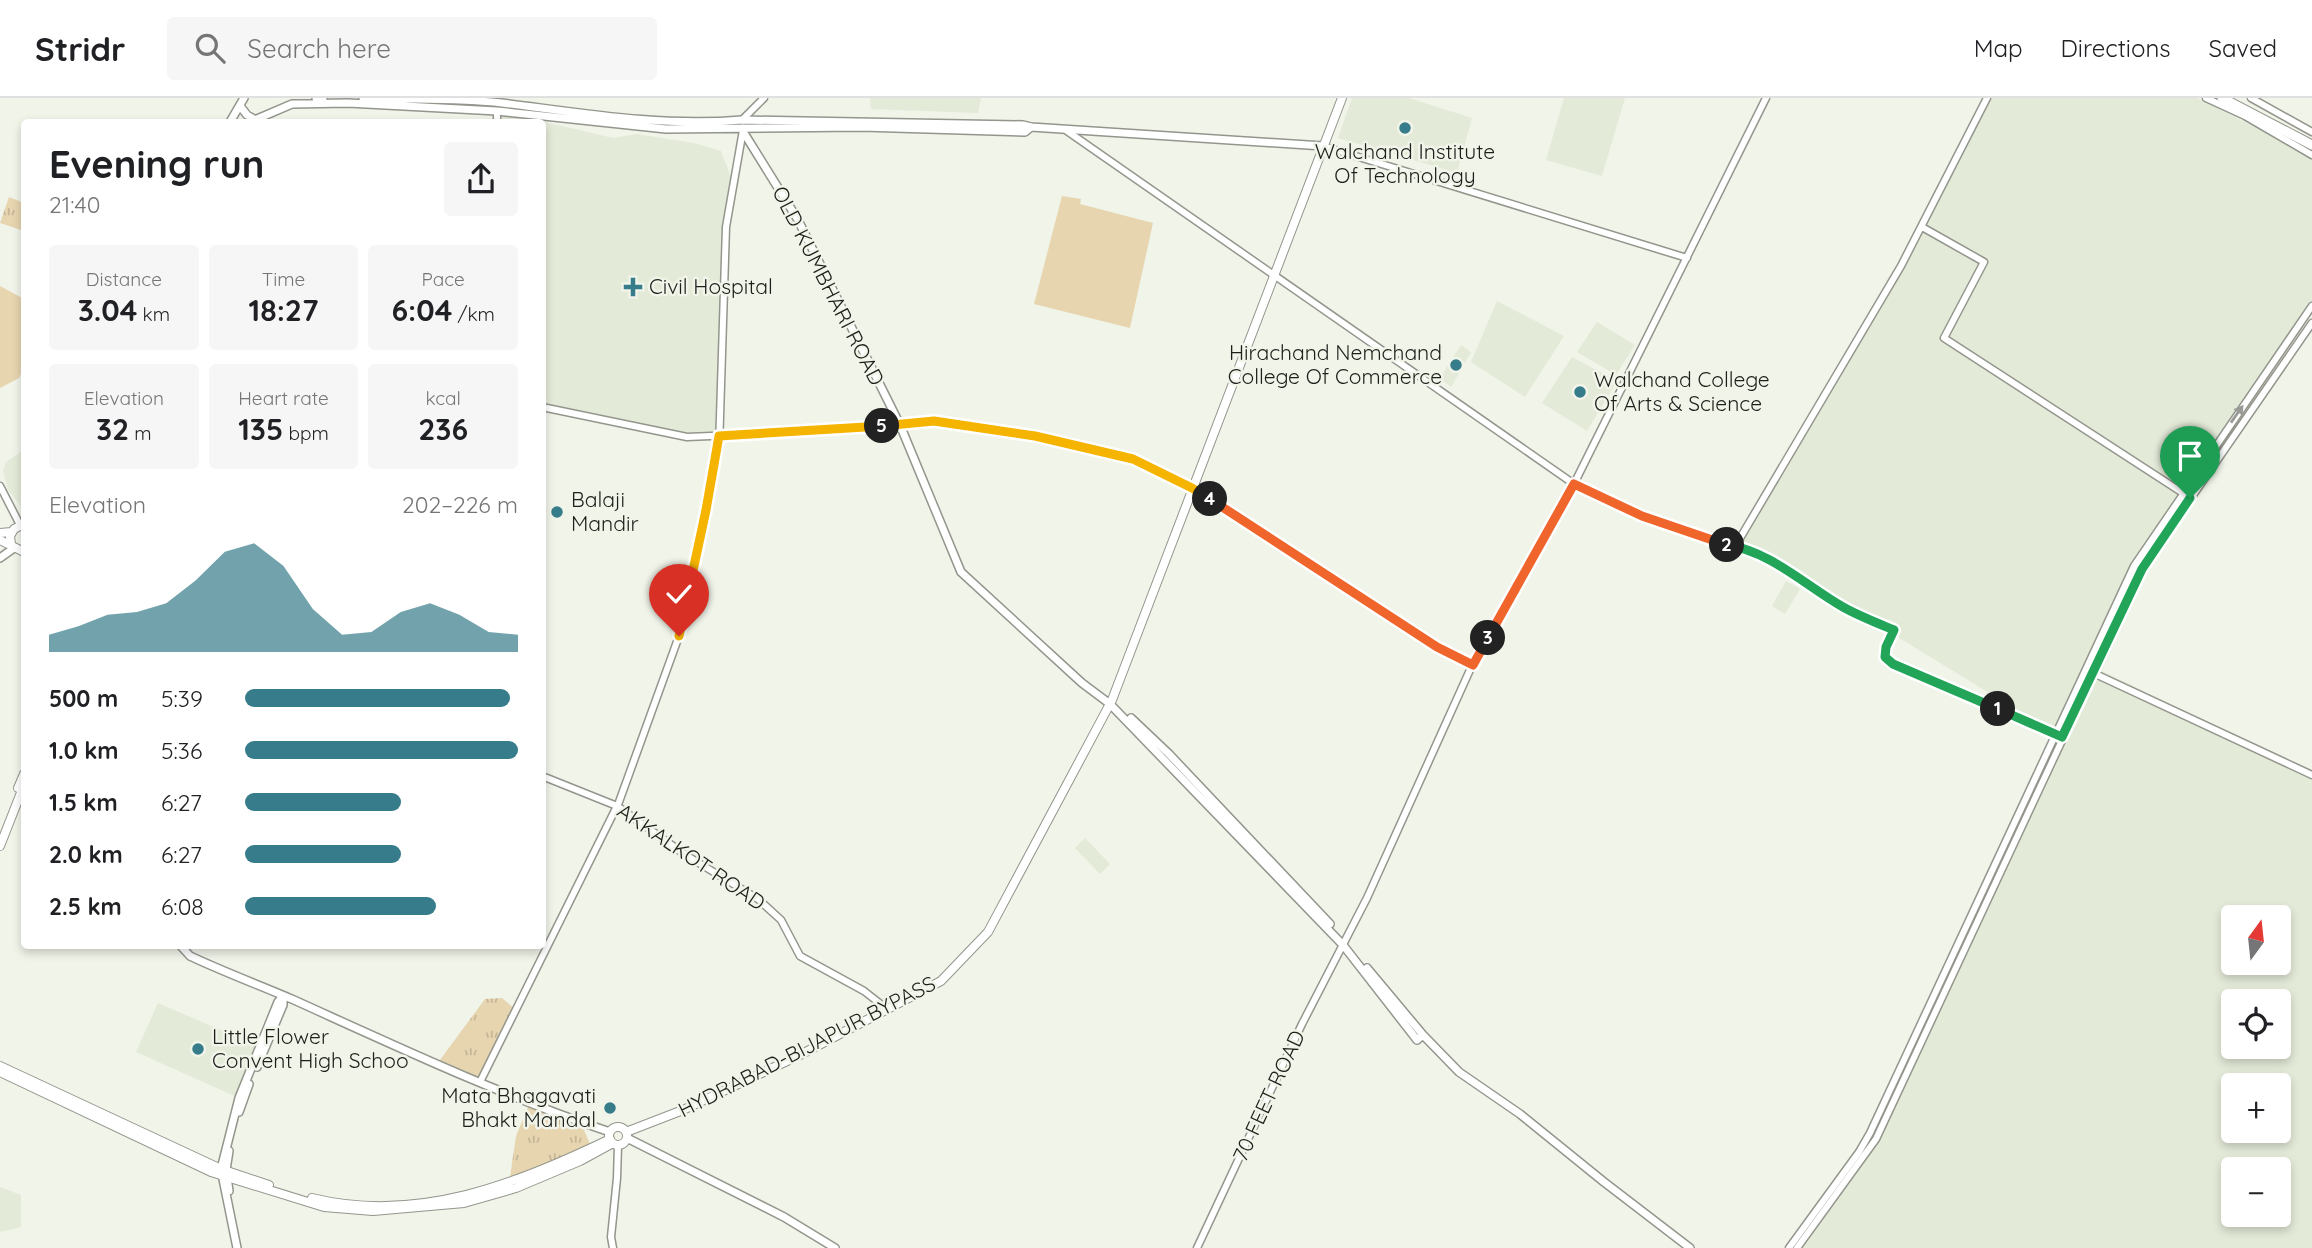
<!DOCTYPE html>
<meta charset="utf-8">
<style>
:root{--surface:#fff;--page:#f6f6f6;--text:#202124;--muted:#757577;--line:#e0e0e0;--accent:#377c8a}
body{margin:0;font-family:Quicksand,sans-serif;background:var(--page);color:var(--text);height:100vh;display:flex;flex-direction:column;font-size:26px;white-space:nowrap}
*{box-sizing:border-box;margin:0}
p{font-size:23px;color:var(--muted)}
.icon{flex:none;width:38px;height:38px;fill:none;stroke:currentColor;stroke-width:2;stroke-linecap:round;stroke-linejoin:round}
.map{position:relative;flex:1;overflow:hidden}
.sheet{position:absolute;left:21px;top:21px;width:525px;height:830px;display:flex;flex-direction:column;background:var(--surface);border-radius:7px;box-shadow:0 4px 10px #0003}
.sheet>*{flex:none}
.needle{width:46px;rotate:15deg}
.controls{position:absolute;left:2221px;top:807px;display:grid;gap:14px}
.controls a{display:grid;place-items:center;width:70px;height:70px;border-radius:7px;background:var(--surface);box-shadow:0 4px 10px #0003;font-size:35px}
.pin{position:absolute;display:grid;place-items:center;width:60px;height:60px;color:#fff;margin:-72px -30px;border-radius:50% 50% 50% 0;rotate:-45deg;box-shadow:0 0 7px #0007}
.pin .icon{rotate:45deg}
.km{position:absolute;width:35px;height:35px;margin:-18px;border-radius:50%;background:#222;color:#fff;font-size:19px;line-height:35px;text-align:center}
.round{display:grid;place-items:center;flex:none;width:74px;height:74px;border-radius:7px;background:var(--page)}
.head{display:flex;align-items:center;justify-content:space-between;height:119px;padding:0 28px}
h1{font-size:38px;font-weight:800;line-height:52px}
.figures{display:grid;grid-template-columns:repeat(3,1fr);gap:10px;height:119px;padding:7px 28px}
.figures div{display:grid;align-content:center;border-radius:7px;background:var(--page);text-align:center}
.figures b{font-size:30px;font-weight:800}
.figures small{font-size:19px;font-weight:400}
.figures p{font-size:19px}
.chart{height:196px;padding:14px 28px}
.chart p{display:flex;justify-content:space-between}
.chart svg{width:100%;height:126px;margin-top:7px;fill:var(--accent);opacity:.7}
ul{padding:0 28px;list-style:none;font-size:23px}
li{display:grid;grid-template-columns:112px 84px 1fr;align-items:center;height:52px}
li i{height:18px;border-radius:9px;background:var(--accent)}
header{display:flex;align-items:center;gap:42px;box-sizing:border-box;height:98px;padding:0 35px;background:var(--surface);border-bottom:2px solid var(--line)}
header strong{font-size:33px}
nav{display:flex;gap:38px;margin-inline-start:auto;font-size:24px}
.search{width:490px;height:63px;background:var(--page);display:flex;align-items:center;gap:18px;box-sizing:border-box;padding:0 24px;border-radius:7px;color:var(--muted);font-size:26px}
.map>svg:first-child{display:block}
.built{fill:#e4ead8;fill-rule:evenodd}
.park{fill:url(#park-tufts)}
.pitch{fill:#e7d5b0}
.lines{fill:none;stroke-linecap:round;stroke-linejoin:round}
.tertiary-casing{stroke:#93968d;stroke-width:9}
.secondary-casing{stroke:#93968d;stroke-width:10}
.primary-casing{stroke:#93968d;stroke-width:10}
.trunk-casing{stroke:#93968d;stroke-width:11}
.tertiary{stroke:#fff;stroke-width:6}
.secondary{stroke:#fff;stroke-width:7}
.primary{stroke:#fff;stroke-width:8}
.trunk{stroke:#fff;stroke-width:9}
.oneway{fill:#9a9a98}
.split-1-casing{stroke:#fff;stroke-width:14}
.split-2-casing{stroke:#fff;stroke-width:14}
.split-3-casing{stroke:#fff;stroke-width:14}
.split-4-casing{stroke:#fff;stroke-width:14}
.split-5-casing{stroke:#fff;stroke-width:14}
.split-6-casing{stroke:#fff;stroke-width:14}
.split-1{stroke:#22a559;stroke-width:9}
.split-2{stroke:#22a559;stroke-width:9}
.split-3{stroke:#f0652b;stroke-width:9}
.split-4{stroke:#f0652b;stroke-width:9}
.split-5{stroke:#f5b400;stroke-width:9}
.split-6{stroke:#f5b400;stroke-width:9}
.poi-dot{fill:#377c8a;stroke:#f0f4e9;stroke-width:2.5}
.labels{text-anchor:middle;stroke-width:5;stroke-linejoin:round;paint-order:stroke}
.poi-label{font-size:21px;fill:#1e1f1b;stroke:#f0f4e9;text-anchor:start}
.street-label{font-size:21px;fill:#1e1f1b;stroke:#f0f4e9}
</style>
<header>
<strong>Stridr</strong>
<div class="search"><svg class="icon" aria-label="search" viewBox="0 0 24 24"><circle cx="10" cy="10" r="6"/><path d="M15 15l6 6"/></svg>Search here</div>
<nav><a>Map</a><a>Directions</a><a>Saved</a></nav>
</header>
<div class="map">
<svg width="2312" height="1150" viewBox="0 0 2312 1150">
<defs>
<pattern id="park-tufts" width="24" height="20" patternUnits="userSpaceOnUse" patternTransform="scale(1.75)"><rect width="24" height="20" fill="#e7d5b0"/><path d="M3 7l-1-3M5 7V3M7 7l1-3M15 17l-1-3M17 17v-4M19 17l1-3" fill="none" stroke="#c6b697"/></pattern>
</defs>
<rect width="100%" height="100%" fill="#f0f4e9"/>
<path class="built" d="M870 0H981L978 15 871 11Z
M1352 0H1409L1472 20 1457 75 1338 40Z
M1564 0H1625L1602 78 1546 62Z
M1987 0H2197L2312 58V211L2183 394 2102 573 2312 674V1150H1792L1861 1050 2056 636 1780 467 1731 448 1901 168ZM2233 819H2278V864H2233ZM2233 903H2278V948H2233ZM2233 987H2278V1032H2233ZM2233 1071H2278V1116H2233Z
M497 13 613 40 636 36 694 45 721 53 733 85 726 129 719 338H684L543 309 542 24H497Z
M1497 203 1564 238 1525 299 1471 264Z
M1597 224 1635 247 1616 277 1577 254Z
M1461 247 1471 254 1451 289 1440 280Z
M1572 259 1617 283 1587 333 1542 305Z
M24 352V409L20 407 8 392 3 373 6 364Z
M1786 483 1800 491 1785 516 1772 508Z
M1085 740 1110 766 1100 776 1075 750Z
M158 905 260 949 239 1000 136 954Z
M0 1089 21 1097V1129L0 1134Z"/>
<path class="park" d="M9 99 24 105V133L0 125Z
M502 900 516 912 480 984 437 966 485 901Z
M530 1004 584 1032 590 1046 509 1086 516 1038Z"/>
<path class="pitch" d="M1062 98 1081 101 1080 106 1153 125 1130 230 1034 206Z
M0 188 24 201V269L19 280 0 290Z"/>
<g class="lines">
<defs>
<path id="tertiary" d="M2206 0 2245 18 2312 57
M2251 0 2312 34
M742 22 764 0
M497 24V13
M1067 33 1574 386 1642 418 1692 434 1705 440 1731 448 1736 447 1780 467 1844 509 1894 532 1886 549 1885 559 1893 567 2062 639
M1323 48 1687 160
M1922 129 1984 164 1944 240 2186 397
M542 309 687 339 807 334 934 323 1027 336 1133 361 1192 390 1437 549 1473 567
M0 388 20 427
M1736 447 1901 168 1987 0
M2091 574 2312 677
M542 678 617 708 684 756 758 801 781 822 800 858 864 893 887 911
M480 984 619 704 679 538 719 350 726 129 743 32
M613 1150 611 1139 617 1080 618 1047
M1197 1150 1302 926 1367 800 1474 563 1574 386 1766 0
M1789 1150 1859 1054 1870 1035 2134 468 2312 208
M1797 1150 1876 1041 2142 471 2312 225"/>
<path id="secondary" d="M316 0H323
M363 0C409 2 457 0 502 5 582 15 661 29 742 22L1023 27 1031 29 1323 48
M240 8 247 17 254 21
M230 24 244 0
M250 24 292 6 348 5 497 13 666 31 862 29 1025 34 1031 29
M743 30 744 35 798 122 900 327 961 474 1082 585 1110 606 1343 847 1417 942 1423 937
M0 460 14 450
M1131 620 1169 656 1330 826
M180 847 190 858C224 874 259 887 294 902 398 949 502 998 610 1034
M1367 870 1423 937 1459 974 1520 1016 1604 1084 1690 1150
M257 969 283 907V899
M239 1014 249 986
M627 1040 784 1119 835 1150
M229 1053 226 1072 229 1093
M237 1150 221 1071 239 1000 278 904 283 898"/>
<path id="primary" d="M0 435 11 434
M0 442 24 454
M11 446 10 438 14 431 24 426
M18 690 24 676
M0 748 24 687
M0 968 221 1071 269 1087
M0 974 211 1074 324 1109 373 1113 464 1105 516 1090 580 1063 613 1045
M609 1038a9 9 0 1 1 18 0a9 9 0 1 1-18 0Z
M626 1034 683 1012 800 957 941 883 988 834 1112 602 1342 0
M312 1100C417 1126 517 1086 610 1041"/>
<path id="trunk" d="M2222 0 2312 47"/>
</defs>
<use href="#tertiary" class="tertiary-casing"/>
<use href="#secondary" class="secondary-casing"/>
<use href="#primary" class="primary-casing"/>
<use href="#trunk" class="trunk-casing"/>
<use href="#tertiary" class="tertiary"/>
<use href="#secondary" class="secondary"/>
<use href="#primary" class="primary"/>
<use href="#trunk" class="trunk"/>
</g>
<defs><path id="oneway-solid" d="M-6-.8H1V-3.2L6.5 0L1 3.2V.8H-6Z" transform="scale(1.75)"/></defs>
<use class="oneway" href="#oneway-solid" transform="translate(2237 316) rotate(-55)"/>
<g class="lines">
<defs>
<path id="split-1" d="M1998 611 2062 639 2142 471 2190 400"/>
<path id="split-2" d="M1727 447C1770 453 1806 488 1843 509 1859 518 1877 525 1894 532L1886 549 1885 559 1893 566 1998 611"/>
<path id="split-3" d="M1488 540 1574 386 1642 418 1727 447"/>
<path id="split-4" d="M1210 401 1437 549 1473 567 1488 540"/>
<path id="split-5" d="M882 328 934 323 1035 338 1133 361 1192 390 1210 401"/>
<path id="split-6" d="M679 538 706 412 719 338 882 328"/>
</defs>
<use href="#split-1" class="split-1-casing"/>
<use href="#split-2" class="split-2-casing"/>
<use href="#split-3" class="split-3-casing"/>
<use href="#split-4" class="split-4-casing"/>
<use href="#split-5" class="split-5-casing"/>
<use href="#split-6" class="split-6-casing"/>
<use href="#split-1" class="split-1"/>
<use href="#split-2" class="split-2"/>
<use href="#split-3" class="split-3"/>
<use href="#split-4" class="split-4"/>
<use href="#split-5" class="split-5"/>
<use href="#split-6" class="split-6"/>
</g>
<g class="poi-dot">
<circle cx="1405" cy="30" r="7"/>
<path d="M629.5 178.5h7v7h7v7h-7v7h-7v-7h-7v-7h7z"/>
<circle cx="1456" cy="267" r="7"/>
<circle cx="1580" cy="294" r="7"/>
<circle cx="557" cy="414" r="7"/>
<circle cx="198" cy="951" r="7"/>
<circle cx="610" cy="1010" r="7"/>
</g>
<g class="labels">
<g class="poi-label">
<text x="1405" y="61" text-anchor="middle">Walchand Institute<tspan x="1405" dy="24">Of Technology</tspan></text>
<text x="649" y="196">Civil Hospital</text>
<text x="1442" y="262" text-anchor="end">Hirachand Nemchand<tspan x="1442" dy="24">College Of Commerce</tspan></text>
<text x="1594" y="289">Walchand College<tspan x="1594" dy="24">Of Arts &amp; Science</tspan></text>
<text x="571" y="409">Balaji<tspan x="571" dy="24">Mandir</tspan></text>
<text x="212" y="946">Little Flower<tspan x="212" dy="24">Convent High Schoo</tspan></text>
<text x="596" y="1005" text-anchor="end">Mata Bhagavati<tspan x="596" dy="24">Bhakt Mandal</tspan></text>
</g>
<g class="street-label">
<text transform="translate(828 188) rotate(63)" y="7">OLD KUMBHARI ROAD</text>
<text transform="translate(691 759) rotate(34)" y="7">AKKALKOT ROAD</text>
<text transform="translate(807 949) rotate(-27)" y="7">HYDRABAD-BIJAPUR BYPASS</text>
<text transform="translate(1269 998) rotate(-65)" y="7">70 FEET ROAD</text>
</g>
</g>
</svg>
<div class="controls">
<a><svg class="needle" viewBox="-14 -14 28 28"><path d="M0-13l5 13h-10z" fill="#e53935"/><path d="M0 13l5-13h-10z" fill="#757577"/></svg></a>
<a><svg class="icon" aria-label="locate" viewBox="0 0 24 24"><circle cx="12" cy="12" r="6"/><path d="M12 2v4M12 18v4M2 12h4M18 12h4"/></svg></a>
<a>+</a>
<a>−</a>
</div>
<div class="pin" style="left:2190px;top:400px;background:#1e9e55"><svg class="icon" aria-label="arrive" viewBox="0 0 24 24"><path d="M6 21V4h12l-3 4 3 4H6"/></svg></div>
<div class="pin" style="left:679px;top:538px;background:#d93025"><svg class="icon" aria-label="check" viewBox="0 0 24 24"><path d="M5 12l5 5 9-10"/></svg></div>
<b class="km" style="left:1998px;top:611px">1</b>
<b class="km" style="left:1727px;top:447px">2</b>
<b class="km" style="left:1488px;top:540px">3</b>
<b class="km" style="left:1210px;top:401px">4</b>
<b class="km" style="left:882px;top:328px">5</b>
<section class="sheet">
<div class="head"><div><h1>Evening run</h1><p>21:40</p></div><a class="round"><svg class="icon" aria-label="share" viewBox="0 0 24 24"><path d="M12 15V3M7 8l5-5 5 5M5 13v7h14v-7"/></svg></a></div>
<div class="figures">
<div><p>Distance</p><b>3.04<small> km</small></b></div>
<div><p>Time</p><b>18:27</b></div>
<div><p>Pace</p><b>6:04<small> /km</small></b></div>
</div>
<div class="figures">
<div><p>Elevation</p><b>32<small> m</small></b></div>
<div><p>Heart rate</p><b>135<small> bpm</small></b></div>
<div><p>kcal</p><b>236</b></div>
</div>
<div class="chart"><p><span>Elevation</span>202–226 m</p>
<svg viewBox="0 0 160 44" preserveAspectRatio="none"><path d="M0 44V38L10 35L20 31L30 30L40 27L50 19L60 9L70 6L80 14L90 29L100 38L110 37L120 30L130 27L140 31L150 37L160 38V44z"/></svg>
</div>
<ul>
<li><b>500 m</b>5:39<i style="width:97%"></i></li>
<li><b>1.0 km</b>5:36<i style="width:100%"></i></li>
<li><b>1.5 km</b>6:27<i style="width:57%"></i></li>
<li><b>2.0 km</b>6:27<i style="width:57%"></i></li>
<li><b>2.5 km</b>6:08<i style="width:70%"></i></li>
</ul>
</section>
</div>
